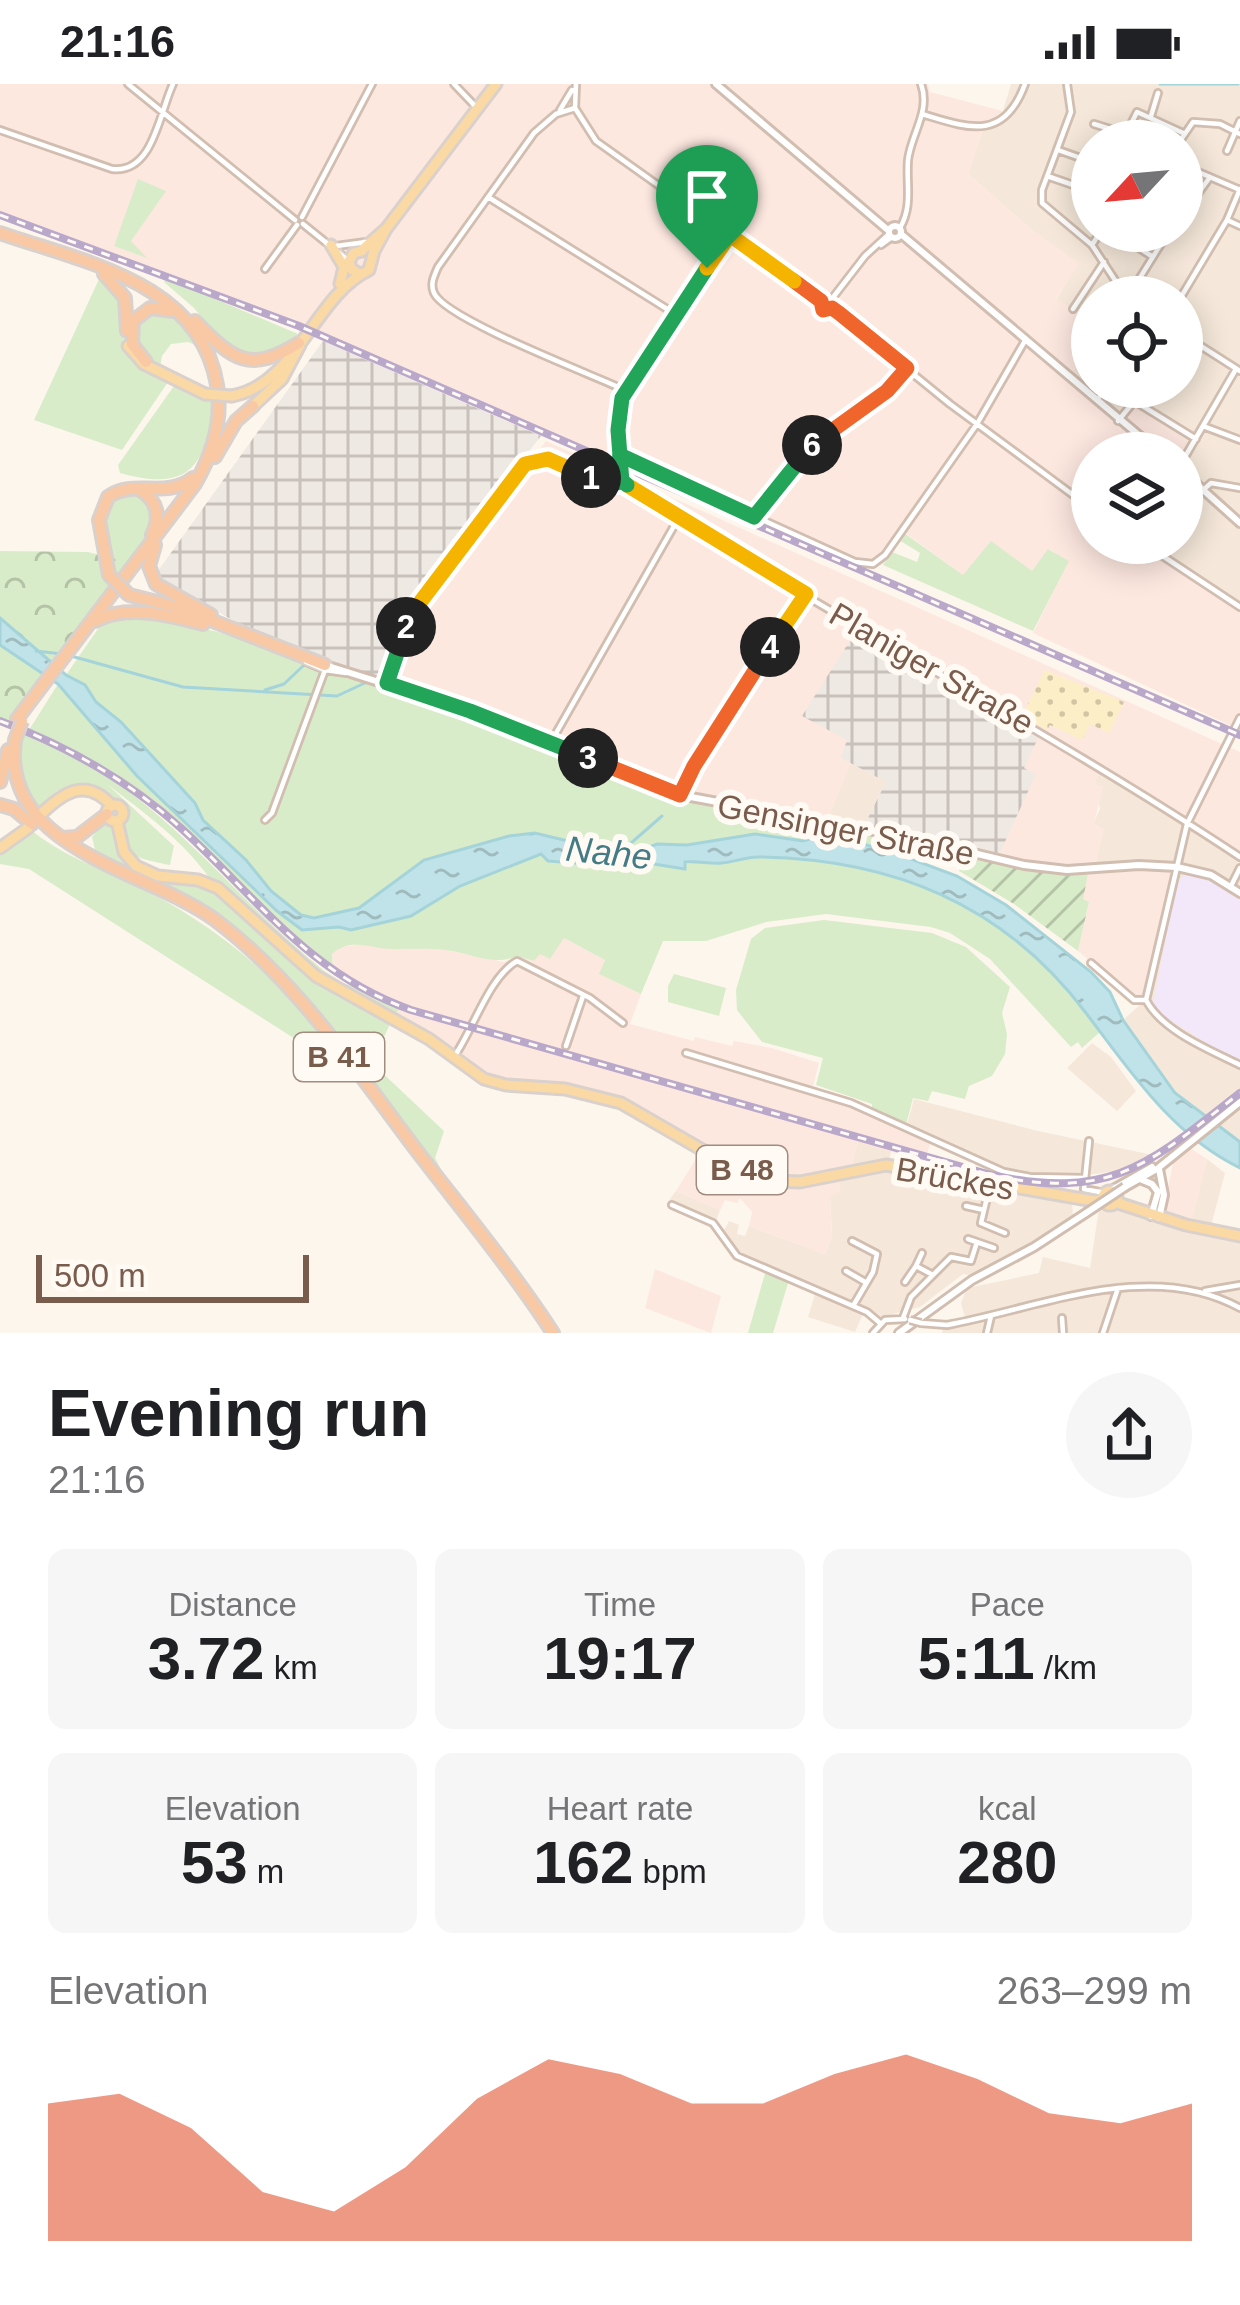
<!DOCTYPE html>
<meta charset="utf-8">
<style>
:root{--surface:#fff;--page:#f6f6f6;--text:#202124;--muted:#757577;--accent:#e76f51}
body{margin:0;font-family:Helvetica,sans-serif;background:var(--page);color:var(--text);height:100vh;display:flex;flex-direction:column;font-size:45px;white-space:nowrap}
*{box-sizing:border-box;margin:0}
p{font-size:39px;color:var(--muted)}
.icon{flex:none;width:66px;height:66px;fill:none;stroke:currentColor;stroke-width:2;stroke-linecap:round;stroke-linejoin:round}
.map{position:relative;height:1249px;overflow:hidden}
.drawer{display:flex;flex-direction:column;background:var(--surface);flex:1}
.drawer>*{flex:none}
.needle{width:78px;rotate:244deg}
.buttons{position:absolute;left:1071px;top:36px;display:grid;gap:24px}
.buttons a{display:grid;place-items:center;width:132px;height:132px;border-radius:50%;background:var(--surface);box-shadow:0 6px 30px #0003;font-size:60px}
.scale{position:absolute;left:36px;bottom:30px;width:273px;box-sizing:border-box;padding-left:12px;border:6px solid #7a5c4d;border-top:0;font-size:33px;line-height:42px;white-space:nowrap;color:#7a5c4d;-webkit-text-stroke:9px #fffaf3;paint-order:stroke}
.pin{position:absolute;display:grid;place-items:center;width:102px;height:102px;color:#fff;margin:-123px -51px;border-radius:50% 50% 50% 0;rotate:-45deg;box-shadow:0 0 12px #0007}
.pin .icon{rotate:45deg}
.km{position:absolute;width:60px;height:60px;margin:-30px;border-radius:50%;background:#222;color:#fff;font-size:33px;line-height:60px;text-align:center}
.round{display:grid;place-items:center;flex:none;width:126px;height:126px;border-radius:63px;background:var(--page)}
.summary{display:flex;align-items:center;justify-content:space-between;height:204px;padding:0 48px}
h1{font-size:66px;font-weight:600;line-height:90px}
.figures{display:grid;grid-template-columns:repeat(3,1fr);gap:18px;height:204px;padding:12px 48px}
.figures div{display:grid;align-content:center;border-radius:18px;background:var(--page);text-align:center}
.figures b{font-size:60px;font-weight:600}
.figures small{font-size:33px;font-weight:400}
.figures p{font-size:33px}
.chart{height:336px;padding:24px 48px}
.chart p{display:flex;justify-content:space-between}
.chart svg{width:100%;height:216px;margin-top:12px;fill:var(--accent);opacity:.7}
.status{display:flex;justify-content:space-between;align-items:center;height:84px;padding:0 60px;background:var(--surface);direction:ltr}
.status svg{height:33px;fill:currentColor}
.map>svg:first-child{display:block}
.residential{fill:#f5e8da;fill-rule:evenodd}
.commercial{fill:#fde8e0}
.industrial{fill:url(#industrial-grid)}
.education{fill:#f3e8fa}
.grass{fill:#d8ecc9}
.sand{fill:url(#sand-dots)}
.park{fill:url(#park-crowns)}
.garden{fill:url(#garden-furrows)}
.water{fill:url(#water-ripples);stroke:#a5d3da;stroke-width:3}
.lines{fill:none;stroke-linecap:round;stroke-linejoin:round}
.stream{stroke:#a5d3da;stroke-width:3}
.minor-casing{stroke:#d1beb0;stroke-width:10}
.tertiary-casing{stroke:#d1beb0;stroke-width:12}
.primary-casing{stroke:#dad1cd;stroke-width:15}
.trunk-casing{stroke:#dad1cd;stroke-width:16}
.minor{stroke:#fff;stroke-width:4.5}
.tertiary{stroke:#fff;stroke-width:6}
.primary{stroke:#fbd9a5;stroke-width:9}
.trunk{stroke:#f9c8a4;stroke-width:10}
.rail-casing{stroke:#b9a8c9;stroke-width:8}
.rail{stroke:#fffaf3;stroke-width:3;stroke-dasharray:9;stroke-linecap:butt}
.minor-bridge-casing{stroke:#d1beb0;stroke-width:10;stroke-linecap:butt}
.tertiary-bridge-casing{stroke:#d1beb0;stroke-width:12;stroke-linecap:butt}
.primary-bridge-casing{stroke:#dad1cd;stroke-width:15;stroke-linecap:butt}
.trunk-bridge-casing{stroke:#dad1cd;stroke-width:16;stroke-linecap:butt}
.minor-bridge{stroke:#fff;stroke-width:4.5}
.tertiary-bridge{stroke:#fff;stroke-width:6}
.primary-bridge{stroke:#fbd9a5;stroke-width:9}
.trunk-bridge{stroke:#f9c8a4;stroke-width:10}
.split-1-casing{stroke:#fff;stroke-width:24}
.split-2-casing{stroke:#fff;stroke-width:24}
.split-3-casing{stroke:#fff;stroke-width:24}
.split-4-casing{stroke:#fff;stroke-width:24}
.split-5-casing{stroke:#fff;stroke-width:24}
.split-6-casing{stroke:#fff;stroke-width:24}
.split-7-casing{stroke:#fff;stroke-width:24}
.split-8-casing{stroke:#fff;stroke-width:24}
.split-1{stroke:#22a559;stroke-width:15}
.split-2{stroke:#f5b400;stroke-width:15}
.split-3{stroke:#22a559;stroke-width:15}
.split-4{stroke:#f0652b;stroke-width:15}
.split-5{stroke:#f5b400;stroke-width:15}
.split-6{stroke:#22a559;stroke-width:15}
.split-7{stroke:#f0652b;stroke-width:15}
.split-8{stroke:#f5b400;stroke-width:15}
.labels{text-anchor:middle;stroke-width:12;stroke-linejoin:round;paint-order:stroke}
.shield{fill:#fffaf3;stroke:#a28b7f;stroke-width:3}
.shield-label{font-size:30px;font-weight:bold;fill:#7a5c4d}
.street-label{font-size:33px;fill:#7a5c4d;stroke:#fffaf3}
.water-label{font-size:36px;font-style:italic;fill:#437c86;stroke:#fffaf3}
</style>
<div class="status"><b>21:16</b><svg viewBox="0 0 49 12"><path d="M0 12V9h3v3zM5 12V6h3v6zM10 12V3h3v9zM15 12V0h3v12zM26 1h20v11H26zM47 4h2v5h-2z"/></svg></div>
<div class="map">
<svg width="1240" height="1249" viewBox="0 0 1240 1249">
<defs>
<pattern id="industrial-grid" width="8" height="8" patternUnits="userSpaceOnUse" patternTransform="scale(3)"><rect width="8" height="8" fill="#efe9e4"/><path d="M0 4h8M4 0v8" fill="none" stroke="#c7c0bb"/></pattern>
<pattern id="sand-dots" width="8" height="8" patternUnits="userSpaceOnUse" patternTransform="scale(3)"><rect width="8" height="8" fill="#fcefc7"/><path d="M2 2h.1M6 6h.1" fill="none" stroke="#d1c5a4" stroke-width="1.8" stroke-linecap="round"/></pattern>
<pattern id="park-crowns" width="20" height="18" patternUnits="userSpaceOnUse" patternTransform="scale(3)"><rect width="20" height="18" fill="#d8ecc9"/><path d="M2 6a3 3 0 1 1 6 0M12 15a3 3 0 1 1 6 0" fill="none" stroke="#b4c2a5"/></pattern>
<pattern id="garden-furrows" width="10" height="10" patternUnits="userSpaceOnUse" patternTransform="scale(3)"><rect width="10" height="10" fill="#d8ecc9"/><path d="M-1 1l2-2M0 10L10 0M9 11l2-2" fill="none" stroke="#b4c2a5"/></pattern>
<pattern id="water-ripples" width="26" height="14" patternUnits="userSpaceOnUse" patternTransform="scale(3)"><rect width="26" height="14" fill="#bfe3e8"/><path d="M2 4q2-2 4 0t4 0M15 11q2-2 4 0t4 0" fill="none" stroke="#a0bbbe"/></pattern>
</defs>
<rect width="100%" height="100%" fill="#fdf6ec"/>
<path class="residential" d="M1011 0H1240V523L1143 459H1182V374L1192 355 1125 334 1071 290 1092 254V303H1182V213H1092V238L1056 216 1078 179 1034 148 968 90 982 48 1003 27ZM1092 57H1182V147H1092Z
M850 679 886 698 864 742 827 736Z
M1102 682 1240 770V1058L1175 1009 1123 936 1151 911 1182 781 1156 777 1095 782 1103 745 1093 740 1100 725 1094 699Z
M1092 959 1111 973 1136 1007 1117 1027 1067 984Z
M914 1015 1038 1047 1153 1071 1117 1087 1073 1093 1006 1086 946 1057 906 1044Z
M858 1057 891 1067 888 1084 1072 1119 1073 1131 1025 1162 970 1191 963 1190 920 1223 874 1235 863 1230 855 1248 808 1233 816 1207 734 1173 713 1140 666 1120 676 1107 720 1126 716 1137 723 1148 729 1137 739 1141 737 1150 745 1152 749 1142 825 1170 832 1153 830 1111 840 1092 852 1081Z
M1207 1075 1225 1089 1211 1142 1240 1147V1249H942L944 1239 965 1234 961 1219 967 1204 1039 1189 1043 1173 1090 1184 1099 1125 1120 1110 1123 1117 1146 1125 1154 1113 1166 1114 1191 1137Z"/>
<path class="commercial" d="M0 0H928L930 8 1003 27 982 48 968 90 1034 148 1079 179 1056 215 1092 238V254L1071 290 1125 333 1137 320 1193 355 1182 374V369H1092V459H1143L1240 523V646L1033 549 1068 478 1049 465 1033 488 963 491 904 448 883 480 863 484 242 217 0 129Z
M546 357 1240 668V770L1103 683 1094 699 1103 703 1094 739 1103 745 1095 782 1023 778 864 742 886 698 851 679 827 736 710 716 675 706 473 623 395 599 393 595 404 556 416 529Z
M1136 783 1171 788 1144 911 1134 914 1078 867 1089 819 1082 816 1088 790Z
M564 854 605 876 600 890 641 910 630 940 694 957 695 953 732 962 734 957 772 964 819 979 813 1002 933 1053 924 1077 858 1058 852 1081 840 1092V1108L830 1112 832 1153 825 1170 749 1142 752 1128 740 1114 737 1119 725 1116 720 1126 676 1107 699 1070 648 1035 620 1022 546 1005 505 1004 392 939 366 905 333 886 332 869 337 864 368 859 446 866 504 878 517 872 534 877 540 870 554 866Z
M1190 1064 1207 1075 1192 1137 1170 1132 1164 1126 1173 1079Z
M655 1185 721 1212 711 1249 645 1224Z"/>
<path class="industrial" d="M323 257 541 352 407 527 384 594 323 576 239 540 155 491Z
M856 547 1039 652 1024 684 1036 690 998 773 864 742 886 698 841 674 847 656 802 632Z"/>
<path class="education" d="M1186 790 1216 799 1240 816V979L1166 934 1153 920 1177 798Z"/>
<path class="grass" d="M138 95 166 107 131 157 147 174 114 162Z
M100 193C134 226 115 235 128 272L168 298 122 366 34 336Z
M166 194 298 250 278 268 255 275 221 258 194 224 164 198Z
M169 228 198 262 188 258 171 260 162 272 160 283 138 265 134 244 145 229Z
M174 302 212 317C207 384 188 408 120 389L118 381Z
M128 408 147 416 155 432 149 453 116 495C103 471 102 441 111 416Z
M904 449 963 491 991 457 1032 487 1048 465 1069 477 1033 547 883 481 892 468 917 478 920 469 899 456Z
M117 532 158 534 218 548 300 575 318 588 382 602 463 628 678 714 917 760 914 777 887 766 816 753 803 757 755 750 687 761 657 760 643 766H605L535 749 509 752 424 776 359 824 314 834 301 831 271 807 246 776 203 736 195 719 121 638 96 618 85 601 66 591 100 542Z
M58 600 137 692 187 737 258 810 302 846 339 843 351 846 411 832 460 802 541 770C554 783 602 779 621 777 639 775 656 783 675 781 721 776 772 771 820 775 892 781 992 824 1043 876 1064 898 1082 923 1100 948L1082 964 1078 958 1071 963 990 875 950 849 931 843 826 830 766 838 706 857H663L641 910 599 890 605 876 564 854 550 875 540 870 534 877 517 872C496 882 473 871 452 867 433 864 412 865 395 865 373 866 352 852 332 870L333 886C282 850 242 802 198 759 148 710 93 674 29 646Z
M23 650C150 693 224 806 323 886L343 899 402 918 394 934 331 898 210 795C183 756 144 729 107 700L174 762 170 781C123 772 124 769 123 724L83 699 57 707 34 728C20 705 13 675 23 650Z
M104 739 114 741 122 771 164 798 200 801 217 810 309 891 390 940 384 953 371 947 357 965 444 1047 435 1074 446 1095 317 926 250 856 210 824 95 766 92 753Z
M30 745C60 771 100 784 135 801 216 841 295 903 339 983L29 785 0 780V767L14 761Z
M824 836 932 849 966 863 1010 903 1002 929 1007 950 1005 970 992 992 969 1002 965 1015 932 1007 928 1017 913 1014 906 1041 872 1025V1020L816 1001 823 974 762 958 737 926 736 906 751 855 765 844Z
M674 890 726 904 719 932 668 918V902Z
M766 1186 789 1196 773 1249H748Z"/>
<path class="sand" d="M1045 586 1124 618 1109 649 1090 640 1082 656 1050 641 1047 646 1022 632Z"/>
<path class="park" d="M0 467 88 468 131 479 13 639 0 635Z"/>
<path class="garden" d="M964 771 1088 790 1083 815 1089 818 1078 867 1014 820 959 787Z"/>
<path class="water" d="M0 534 66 591 85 601 96 618 121 638 195 719 203 736 246 776 271 807 301 831 314 834 359 824 424 776 509 752 535 749 605 766H642L657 760 687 761 755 750 803 757 816 753 841 755 887 766 957 792 1006 821 1091 888 1110 908 1123 936 1175 1009 1240 1058V1084C1172 1051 1130 987 1086 929 1004 820 892 775 758 773 746 773 734 778 722 779 710 780 698 777 685 778V785L635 777 603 781 548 777 541 770 460 802 411 832 351 846 339 843 302 846 277 827 137 692 58 600 0 561Z"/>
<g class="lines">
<path class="stream" d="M1160 0H1238
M36 567 62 570
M71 572 183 603 337 612 367 598
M265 606 284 600 303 582
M623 766 662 732"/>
<defs>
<path id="minor" d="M128 0 295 136
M454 0 475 22
M576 0 575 24 596 57 821 217
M1067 0 1071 28 1042 106V119L1092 161 1126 213
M575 24 556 30 534 49 438 183C434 192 430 200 434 209 445 235 593 291 625 306
M560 26 572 6
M922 30C968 44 1004 58 1025 0
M1151 32 1158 9
M1094 40 1126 50
M0 46 112 85C153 90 159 30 173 0
M1128 57 1126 50 1137 28 1183 49
M1180 57 1193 38 1220 40 1240 50
M1058 66 1092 78
M1227 67 1240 37
M1182 81 1240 106
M1050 93 1079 103 1092 115
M488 113 675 230
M1182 132 1210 93
M302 133 372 0
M1227 136 1240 142
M303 140 349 177
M900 144C913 121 906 101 908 76 911 50 931 27 921 0
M1128 147 1132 150 1131 159 1153 173
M881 161 892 153
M1092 161 1101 147
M336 162 366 158
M265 185 297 141
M1128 213 1169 147
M1181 213 1227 136 1240 105
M821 221a6 6 0 1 1 12 0a6 6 0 1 1-12 0Z
M831 216 865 172 889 150
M832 224 950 320 1092 425
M1073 225 1104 178
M1182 250 1240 287
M1097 316 1107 303
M1136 318 1196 355
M1118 337 1146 303
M1203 342 1240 356
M619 371 855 478 873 480 885 471 977 340 1026 255
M1182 378 1236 285
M622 398C823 530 1039 640 1240 773
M622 398 618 346 622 313 730 151
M1202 407 1211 399 1240 404
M754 433 809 363 887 307 907 284
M1143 459 1240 523
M306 578 325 586 346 589
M387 599 412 529 525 380C560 363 588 411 622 398
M1240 634 1187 740 1146 916C1162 947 1210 966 1240 981
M551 658 678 435
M680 711 715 648 805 510
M265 736 272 729 325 586
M1231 802 1240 784
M1091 879 1134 916H1146
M566 962 583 912
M686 969 851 1019 1004 1088 1030 1093 1084 1094
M454 973C474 944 489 893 517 877L590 914 623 939
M1089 1057 1084 1105 1105 1109
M990 1101 981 1139 1005 1149
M672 1121 713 1139 737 1172 867 1228 880 1239
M966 1122 984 1126
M968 1155 994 1164
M852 1157 877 1170 873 1188 853 1222
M916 1182 922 1169
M846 1187 865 1198
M905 1198 916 1182 933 1191
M1205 1207 1240 1201
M903 1234 911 1213 951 1173 971 1177 977 1158
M1062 1234 1063 1249
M921 1239 947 1241C1040 1224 1150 1174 1240 1224
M873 1249 885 1236 905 1235
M987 1249 991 1232
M1103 1249 1118 1204"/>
<path id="tertiary" d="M716 0 889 147
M889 148a6 6 0 1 1 12 0a6 6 0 1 1-12 0Z
M901 150 1160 369
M1182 387 1240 439
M325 581 471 627 680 711 906 753 1024 781 1067 786 1139 781 1177 783 1211 791 1240 809
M1140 1095 1152 1100 1158 1108 1151 1132
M1125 1103 1157 1085 1240 1018
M1108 1108 1152 1083
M1159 1134 1164 1111 1159 1085
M899 1249 972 1196 1034 1163 1086 1129"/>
<path id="primary" d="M331 161 344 183 340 200
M361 167 386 145 496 0
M360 190 351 185 349 177 354 169 362 167
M128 262 144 280 205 310
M232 312C297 300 314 212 369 186L374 167 386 145
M253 322 282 295 300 261
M107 729a8 8 0 1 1 16 0a8 8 0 1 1-16 0Z
M39 732C62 709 86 692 112 722
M117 737 124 768 136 782 158 792 198 796 218 804 316 892 429 955 484 995 506 1001 565 1005 621 1019 718 1075 774 1097 800 1098 886 1081 1094 1117 1103 1116
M0 764 28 744
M1103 1114a7 7 0 1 1 14 0a7 7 0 1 1-14 0Z
M1115 1118 1186 1141 1240 1152"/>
<path id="trunk" d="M0 149C83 178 200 198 217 301 223 337 213 369 195 400L17 635
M104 190 125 214 127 247
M195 237C233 276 249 290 299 259
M146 278 132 260 133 237 150 224 174 227
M215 373 236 337 253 322
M140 406C158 417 161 433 152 451
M155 461 149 482 156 500 211 531
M109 491 99 436 108 413C134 394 166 416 193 394
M129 511 177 523 325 581
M95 537C127 520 169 531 203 540
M15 656C0 765 146 786 214 835 297 897 355 985 417 1067 463 1127 512 1186 553 1249
M0 698 8 666
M0 721 14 725 32 740
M62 754 77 753 107 730"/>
</defs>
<use href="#minor" class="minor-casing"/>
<use href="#tertiary" class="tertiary-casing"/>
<use href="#primary" class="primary-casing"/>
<use href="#trunk" class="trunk-casing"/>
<use href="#minor" class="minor"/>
<use href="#tertiary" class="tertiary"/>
<use href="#primary" class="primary"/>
<use href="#trunk" class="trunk"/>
<defs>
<path id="rail" d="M0 131 299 242 1240 651
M0 637C67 662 128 696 182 745 258 815 309 890 411 926L991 1091C1112 1117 1149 1080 1240 1009"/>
</defs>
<use href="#rail" class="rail-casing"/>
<use href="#rail" class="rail"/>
<defs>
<path id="minor-bridge" d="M910 1236 921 1239"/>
<path id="tertiary-bridge" d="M1086 1129 1125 1103"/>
<path id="primary-bridge" d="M205 310 232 312"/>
<path id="trunk-bridge" d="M109 491 129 511
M15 656 22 637"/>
</defs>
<use href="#minor-bridge" class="minor-bridge-casing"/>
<use href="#tertiary-bridge" class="tertiary-bridge-casing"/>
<use href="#primary-bridge" class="primary-bridge-casing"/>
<use href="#trunk-bridge" class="trunk-bridge-casing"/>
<use href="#minor-bridge" class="minor-bridge"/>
<use href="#tertiary-bridge" class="tertiary-bridge"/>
<use href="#primary-bridge" class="primary-bridge"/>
<use href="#trunk-bridge" class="trunk-bridge"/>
</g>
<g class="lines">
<defs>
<path id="split-1" d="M591 394 606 401 622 398 618 346 622 314 707 184"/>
<path id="split-2" d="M406 543 412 529 525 380 548 375 591 394"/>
<path id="split-3" d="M406 543 387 599 470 627 588 674"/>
<path id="split-4" d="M588 674 680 711 694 682 770 563"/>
<path id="split-5" d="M627 401 806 510 770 563"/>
<path id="split-6" d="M627 401 620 395V371L754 433 812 361"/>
<path id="split-7" d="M794 197 821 217 823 226 832 224 839 229 907 284 887 307 812 361"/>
<path id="split-8" d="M707 184 730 151 794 197"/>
</defs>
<use href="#split-1" class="split-1-casing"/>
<use href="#split-2" class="split-2-casing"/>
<use href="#split-3" class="split-3-casing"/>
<use href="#split-4" class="split-4-casing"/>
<use href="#split-5" class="split-5-casing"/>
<use href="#split-6" class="split-6-casing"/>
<use href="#split-7" class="split-7-casing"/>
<use href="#split-8" class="split-8-casing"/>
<use href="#split-1" class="split-1"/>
<use href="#split-2" class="split-2"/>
<use href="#split-3" class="split-3"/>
<use href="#split-4" class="split-4"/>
<use href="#split-5" class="split-5"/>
<use href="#split-6" class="split-6"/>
<use href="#split-7" class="split-7"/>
<use href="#split-8" class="split-8"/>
</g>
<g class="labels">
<g class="shield">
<rect x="294" y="949" width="90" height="48" rx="9"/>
<rect x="697" y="1062" width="90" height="48" rx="9"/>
</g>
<g class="shield-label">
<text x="339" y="983">B 41</text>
<text x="742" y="1096">B 48</text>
</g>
<g class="street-label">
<text transform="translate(932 584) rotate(30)" y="12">Planiger Straße</text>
<text transform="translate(846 745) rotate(11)" y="12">Gensinger Straße</text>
<text transform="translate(955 1094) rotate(10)" y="12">Brückes</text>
</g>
<g class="water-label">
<text transform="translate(609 768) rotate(6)" y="13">Nahe</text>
</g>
</g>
</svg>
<div class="buttons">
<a><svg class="needle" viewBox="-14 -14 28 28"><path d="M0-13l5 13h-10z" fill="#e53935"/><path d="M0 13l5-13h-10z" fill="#757577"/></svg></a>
<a><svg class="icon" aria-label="locate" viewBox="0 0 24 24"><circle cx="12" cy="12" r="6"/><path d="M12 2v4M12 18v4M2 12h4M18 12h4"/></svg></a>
<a><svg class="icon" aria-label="layers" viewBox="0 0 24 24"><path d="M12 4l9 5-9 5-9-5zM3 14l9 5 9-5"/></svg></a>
</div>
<div class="scale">500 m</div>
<div class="pin" style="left:707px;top:184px;background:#1e9e55"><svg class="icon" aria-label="arrive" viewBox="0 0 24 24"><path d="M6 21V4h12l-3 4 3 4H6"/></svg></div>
<b class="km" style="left:591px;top:394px">1</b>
<b class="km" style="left:406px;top:543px">2</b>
<b class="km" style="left:588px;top:674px">3</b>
<b class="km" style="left:770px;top:563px">4</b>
<b class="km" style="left:812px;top:361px">6</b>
</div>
<section class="drawer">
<div class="summary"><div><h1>Evening run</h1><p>21:16</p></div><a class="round"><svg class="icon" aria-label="share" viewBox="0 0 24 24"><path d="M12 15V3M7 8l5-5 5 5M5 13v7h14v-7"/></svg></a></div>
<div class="figures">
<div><p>Distance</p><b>3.72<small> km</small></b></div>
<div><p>Time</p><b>19:17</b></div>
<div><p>Pace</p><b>5:11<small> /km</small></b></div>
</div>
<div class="figures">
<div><p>Elevation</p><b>53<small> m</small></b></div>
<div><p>Heart rate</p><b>162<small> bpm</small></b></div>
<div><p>kcal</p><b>280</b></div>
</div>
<div class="chart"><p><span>Elevation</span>263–299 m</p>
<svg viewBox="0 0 160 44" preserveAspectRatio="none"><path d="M0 44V16L10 14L20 21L30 34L40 38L50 29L60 15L70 7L80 10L90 16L100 16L110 10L120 6L130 11L140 18L150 20L160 16V44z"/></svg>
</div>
</section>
